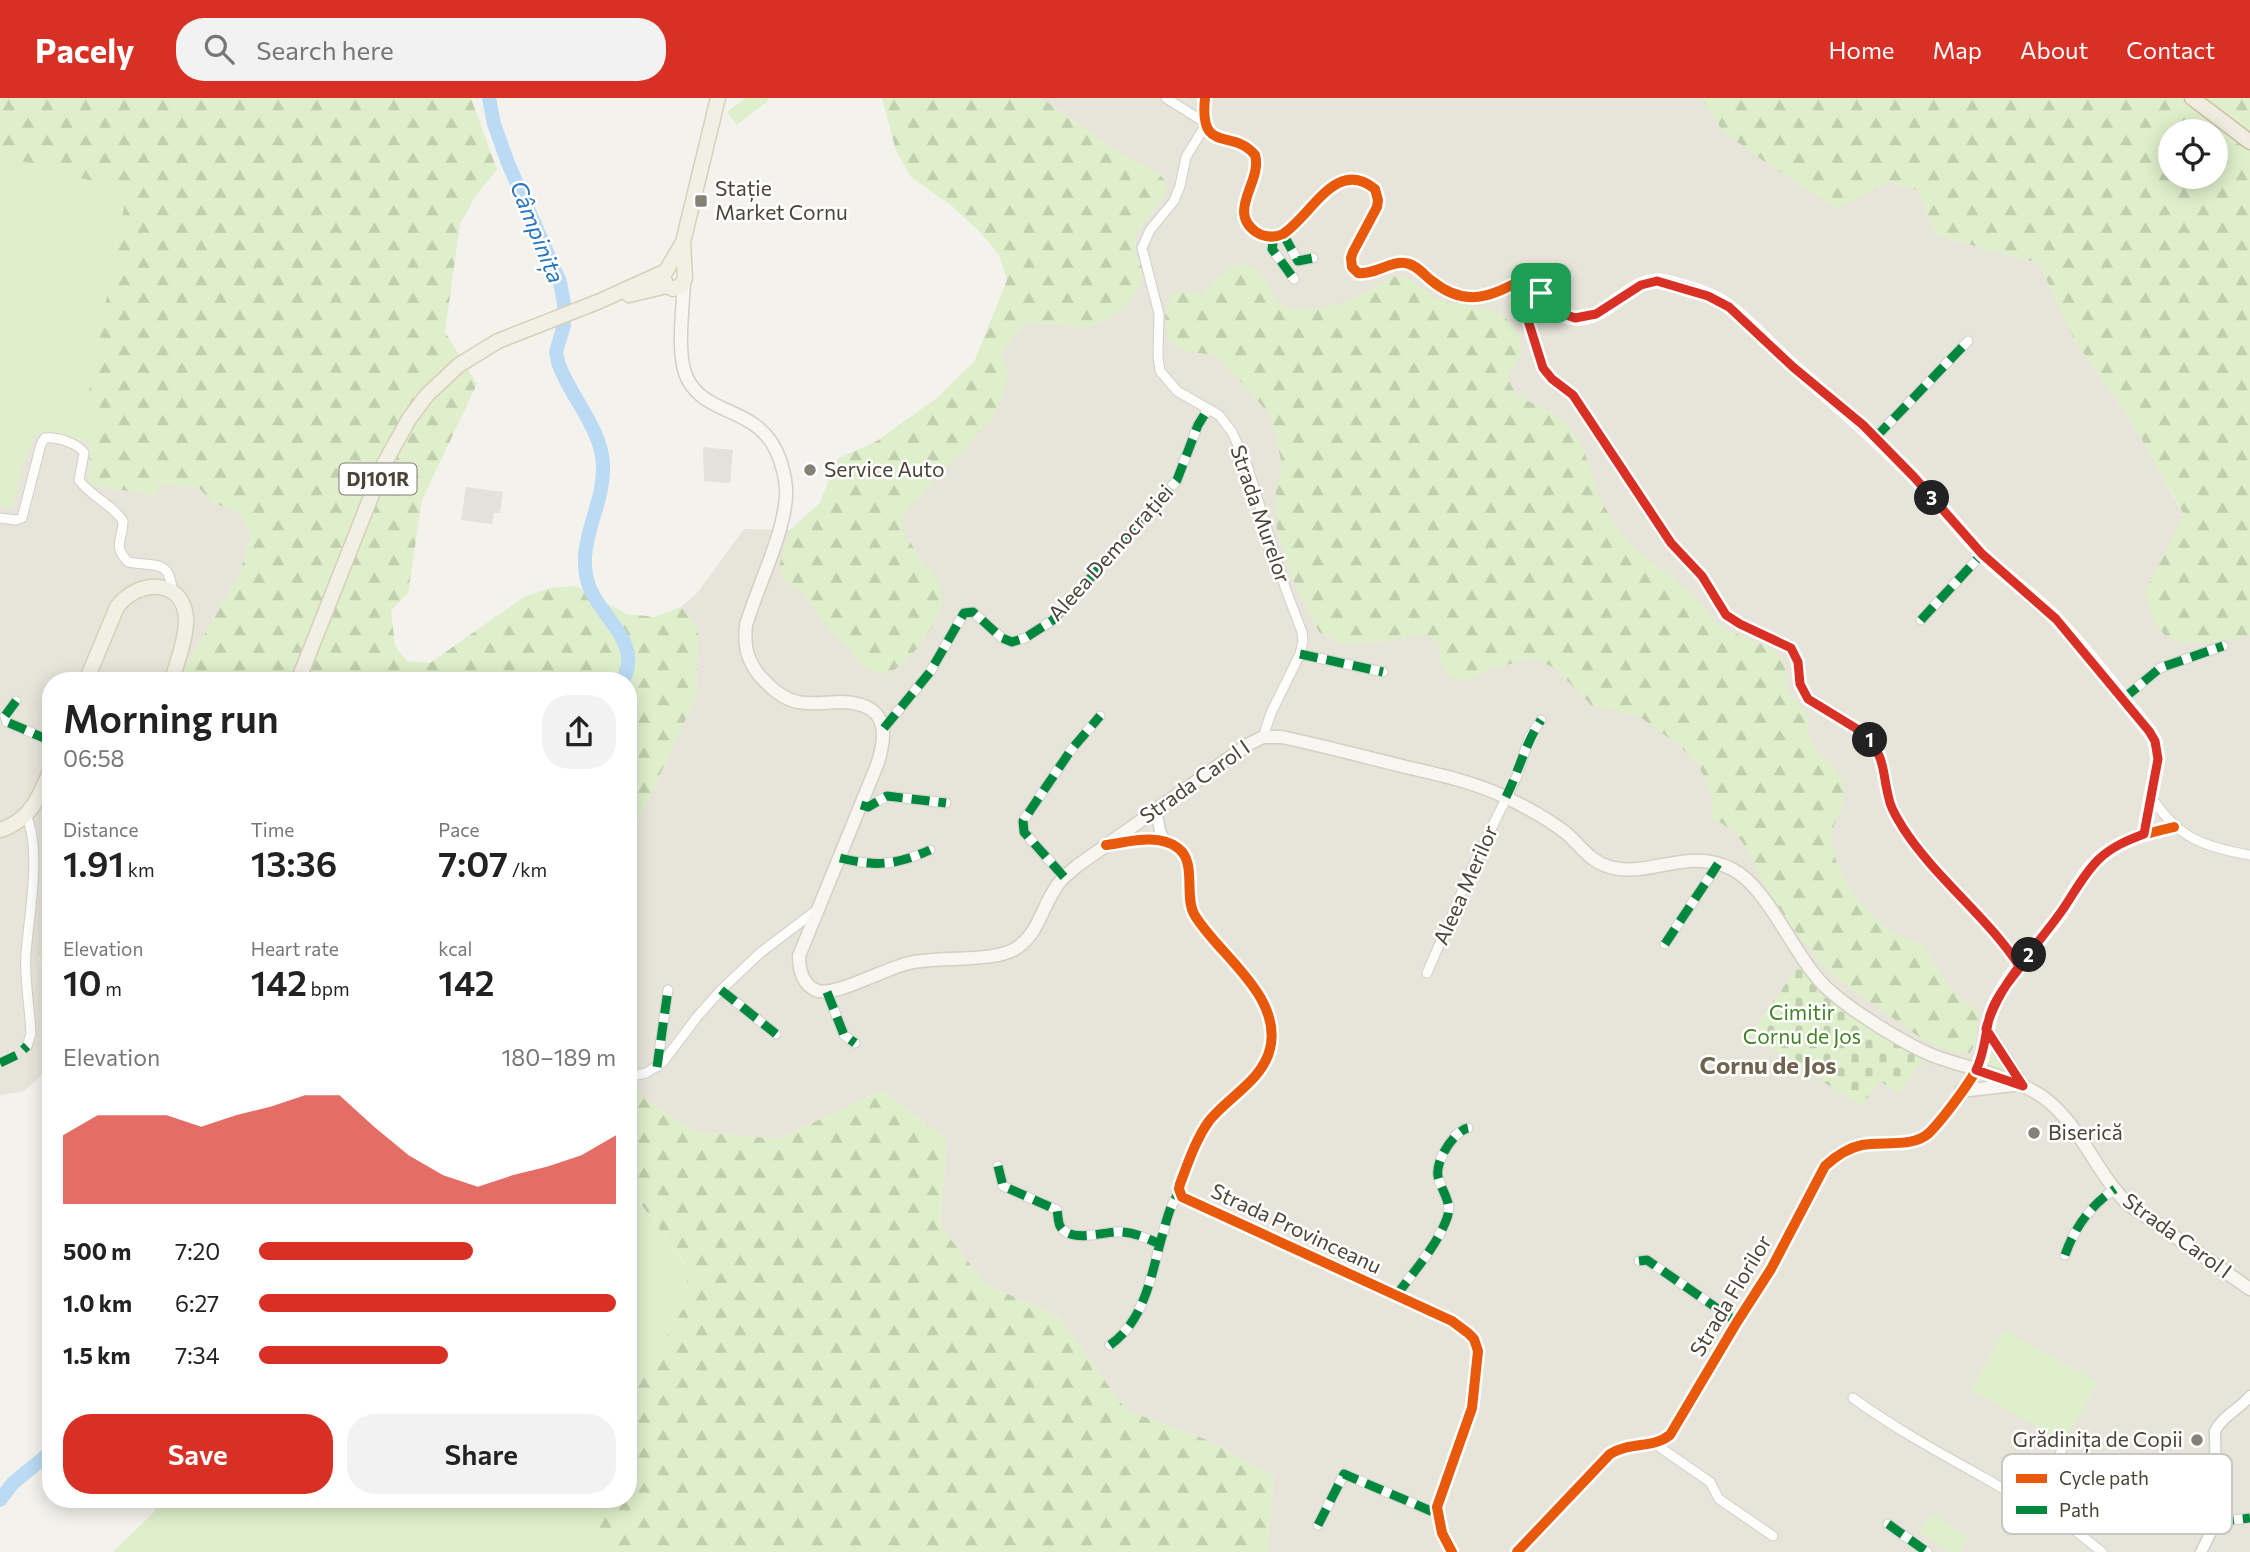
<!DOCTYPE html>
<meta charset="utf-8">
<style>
:root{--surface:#fff;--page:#f2f2f2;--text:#222;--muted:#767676;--accent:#d93025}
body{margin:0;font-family:Commissioner,sans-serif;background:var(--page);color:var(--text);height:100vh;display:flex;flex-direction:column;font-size:26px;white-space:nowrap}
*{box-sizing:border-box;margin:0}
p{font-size:23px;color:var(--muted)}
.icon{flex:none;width:38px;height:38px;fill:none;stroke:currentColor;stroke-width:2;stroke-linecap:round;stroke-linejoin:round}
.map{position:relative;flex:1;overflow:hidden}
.panel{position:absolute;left:42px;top:574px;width:595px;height:836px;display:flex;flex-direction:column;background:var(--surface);border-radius:28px;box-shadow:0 4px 18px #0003}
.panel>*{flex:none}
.fabs{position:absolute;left:2158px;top:21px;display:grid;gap:14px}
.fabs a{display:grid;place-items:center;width:70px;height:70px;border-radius:50%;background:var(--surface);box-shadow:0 4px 18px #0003;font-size:35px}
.pin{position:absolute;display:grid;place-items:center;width:60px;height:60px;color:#fff;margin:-30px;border-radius:14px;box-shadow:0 4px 10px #0006}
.km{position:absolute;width:35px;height:35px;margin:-18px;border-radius:50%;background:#222;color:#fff;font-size:19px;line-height:35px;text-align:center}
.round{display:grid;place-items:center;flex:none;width:74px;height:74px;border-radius:28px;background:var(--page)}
.summary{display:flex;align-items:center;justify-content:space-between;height:119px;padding:0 21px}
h1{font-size:38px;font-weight:600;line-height:52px}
.metrics{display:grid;grid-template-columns:repeat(3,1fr);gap:10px;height:119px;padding:7px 21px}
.metrics div{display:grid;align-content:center}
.metrics b{font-size:35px;font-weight:600}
.metrics small{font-size:19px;font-weight:400}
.metrics p{font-size:19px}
.chart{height:196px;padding:14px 21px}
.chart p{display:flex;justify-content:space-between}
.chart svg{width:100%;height:126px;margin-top:7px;fill:var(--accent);opacity:.7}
.cta{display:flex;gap:14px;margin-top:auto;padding:14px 21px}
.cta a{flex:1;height:80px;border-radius:28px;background:var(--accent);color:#fff;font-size:28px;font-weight:600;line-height:80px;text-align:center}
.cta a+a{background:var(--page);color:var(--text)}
ul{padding:0 21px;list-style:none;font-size:23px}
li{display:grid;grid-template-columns:112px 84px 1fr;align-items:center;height:52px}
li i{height:18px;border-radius:9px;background:var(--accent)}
header{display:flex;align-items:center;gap:42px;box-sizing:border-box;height:98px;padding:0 35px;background:var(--accent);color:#fff}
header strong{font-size:33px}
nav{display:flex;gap:38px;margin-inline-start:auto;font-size:24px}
.search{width:490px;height:63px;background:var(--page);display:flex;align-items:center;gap:18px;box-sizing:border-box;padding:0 24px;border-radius:28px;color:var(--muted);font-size:26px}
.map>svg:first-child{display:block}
.residential{fill:#e7e4da}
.green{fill:#dfefcb}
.forest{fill:url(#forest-firs);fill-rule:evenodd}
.cemetery{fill:url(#cemetery-stones)}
.parking{fill:#e2e1dc}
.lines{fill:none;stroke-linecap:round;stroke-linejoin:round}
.river{stroke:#bbdaf3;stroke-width:14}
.minor-casing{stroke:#d1cfca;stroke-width:11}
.tertiary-casing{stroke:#d1cfca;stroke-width:13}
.secondary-casing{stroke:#d3d0c3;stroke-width:15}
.primary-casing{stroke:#d7d0b9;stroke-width:17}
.trunk-casing{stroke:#ccc1a7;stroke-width:17}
.minor{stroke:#fdfdfc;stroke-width:9}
.tertiary{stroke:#fdfdfc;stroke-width:10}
.secondary{stroke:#f7f6f0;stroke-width:12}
.primary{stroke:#f2efe4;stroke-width:14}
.trunk{stroke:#f0ecdf;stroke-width:14}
.quiet{stroke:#00873e;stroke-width:9;stroke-dasharray:18 9;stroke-linecap:butt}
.cycleway-casing{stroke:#fff;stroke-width:15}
.cycleway{stroke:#e8590c;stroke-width:10}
.route-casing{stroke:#fff;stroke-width:14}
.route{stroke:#d93025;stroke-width:9}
.poi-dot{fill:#868177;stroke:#fff;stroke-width:2.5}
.labels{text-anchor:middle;stroke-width:5;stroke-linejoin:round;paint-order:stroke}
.shield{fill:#fff;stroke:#817c73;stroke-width:2}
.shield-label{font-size:19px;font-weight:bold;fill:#4b4437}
.poi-label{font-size:21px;fill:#4b4437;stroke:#fff;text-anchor:start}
.street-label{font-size:21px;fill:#4b4437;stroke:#fff}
.park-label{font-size:21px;fill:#428225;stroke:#fff}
.water-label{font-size:23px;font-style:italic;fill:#2776c0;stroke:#fff}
.quarter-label{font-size:24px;font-weight:bold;fill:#6e634d;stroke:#fff}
.key{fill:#fff;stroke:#c9c7c3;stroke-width:2}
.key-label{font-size:19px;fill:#4b4437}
</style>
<header>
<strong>Pacely</strong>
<div class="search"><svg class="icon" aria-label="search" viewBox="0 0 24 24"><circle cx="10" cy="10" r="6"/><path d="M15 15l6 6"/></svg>Search here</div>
<nav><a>Home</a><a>Map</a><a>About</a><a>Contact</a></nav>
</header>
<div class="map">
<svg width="2250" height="1454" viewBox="0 0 2250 1454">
<defs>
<pattern id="forest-firs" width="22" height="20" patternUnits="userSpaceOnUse" patternTransform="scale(1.75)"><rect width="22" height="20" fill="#dfefcb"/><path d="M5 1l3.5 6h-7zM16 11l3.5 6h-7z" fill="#c1ceaf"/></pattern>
<pattern id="cemetery-stones" width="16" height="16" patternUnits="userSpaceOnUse" patternTransform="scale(1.75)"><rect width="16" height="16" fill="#dfefcb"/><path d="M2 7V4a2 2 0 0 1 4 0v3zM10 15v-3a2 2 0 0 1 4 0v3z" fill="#c1ceaf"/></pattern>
</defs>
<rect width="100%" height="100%" fill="#f3f2ed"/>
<path class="residential" d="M1025 0H1705L1703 3 1837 110 1888 84 1917 92 1937 138 2039 165 2075 243 2132 324 2184 418 2145 494 2202 545 2250 538V1454H1267L1274 1378 1205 1341 1126 1312 1059 1219 986 1186 940 1128 947 1041 882 992 779 1041 695 1034 645 1001 628 977V745L696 599 698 531 681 509 698 494 744 431 790 432 820 405 838 361 877 343 937 300 974 264 1001 256 1014 237 1026 225 1055 226 1084 230 1109 221 1142 174 1135 154 1136 136 1166 95 1158 75 1118 54 1047 4Z
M38 334 91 344 88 386 155 398 161 386 199 390 214 405 239 414 251 438 239 477 192 558 164 583H51V733L42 752 46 778H51V824L43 837 39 862 51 895V964L36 983 22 994 0 997V408L13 409 21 371 30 346Z"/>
<path class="green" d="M746 0H768L769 2 737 27 727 14Z
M0 57 127 92 88 298 96 323 91 344 38 334C23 357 19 383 13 410L0 408Z
M1990 943 2009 976 1990 969 1986 964Z
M628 1088 685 1167 689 1201 663 1244 628 1309Z
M2004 1232 2098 1284 2065 1344 1971 1292Z
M162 1402H598L595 1418V1454H113L153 1415Z
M1932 1415 1969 1440 1959 1454H1949L1919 1434Z"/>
<path class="forest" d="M0 0H471L497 72 476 97 460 126 445 234 477 286 422 402 408 495 391 513 395 548 407 563 430 565 524 499 550 490 576 488 627 516 655 519 681 509 698 531 696 599 628 745V583H164L192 558 239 477 251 438 239 414 213 405 199 390 161 386 155 398 88 386 91 344 96 323 88 298 127 93 0 57Z
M882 0H1025L1047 4 1118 54 1158 75 1165 83 1166 95 1136 136 1135 154 1143 174 1140 186 1131 201 1109 221 1084 230 1055 226 1026 225 1014 237 1001 256 1008 272 1003 296 991 322 904 415 902 431C908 440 913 450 919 458 928 470 940 479 942 495 945 518 914 560 895 571 891 574 884 575 880 577L861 567 846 548 831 535 803 495 786 484 779 469 790 433 820 405 838 361 877 343 937 300 974 264 1007 182 999 157 979 133 952 108 911 79 896 53Z
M1705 0H2250V538C2227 541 2180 554 2163 535 2152 523 2149 508 2145 494L2184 417 2132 324 2075 243 2039 165 1937 138 1917 92 1888 84 1837 111 1752 55 1723 33 1703 3ZM2170 33H2216V79H2170Z
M1239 165C1244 167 1250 168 1255 170 1270 178 1269 204 1289 209 1318 216 1350 203 1375 189 1381 186 1388 180 1394 179 1411 174 1425 197 1440 202 1467 211 1513 206 1520 243 1523 258 1518 265 1508 275 1509 305 1547 307 1565 325 1585 345 1589 370 1599 396 1606 414 1617 430 1630 445 1649 465 1675 479 1695 499 1703 507 1708 517 1716 524 1734 540 1764 541 1780 559 1789 570 1783 583 1789 594 1794 603 1805 608 1808 620 1809 627 1806 633 1810 640 1818 660 1842 668 1844 692 1846 709 1828 727 1832 748 1839 783 1866 817 1896 836 1903 841 1913 841 1920 846 1930 853 1937 871 1944 881 1952 894 1966 905 1979 914L1975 945 1970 955C1944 957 1917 938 1897 923 1870 903 1839 886 1817 860 1799 839 1781 815 1767 790 1748 758 1748 738 1712 720V698L1699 668 1680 648 1640 619 1591 607 1556 571 1537 561 1490 570 1468 584 1451 580 1441 567 1439 546 1425 536 1380 544 1343 546 1319 534 1292 480 1277 431 1276 391 1282 366 1271 319 1251 294 1215 257 1183 253 1168 242 1165 218 1171 197 1182 193 1200 197 1216 181Z
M51 733V778H46L42 752Z
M51 824V895C40 866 33 853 51 824Z
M628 977 645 1001 695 1034 779 1041 882 992 947 1041 940 1128 986 1186 1059 1219 1126 1312 1205 1341 1274 1378 1267 1454H595V1418L598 1402H628V1309L638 1285 689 1201 685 1166 628 1088Z"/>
<path class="cemetery" d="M1799 867 1831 903 1924 961 1899 995 1880 983 1861 1008 1750 937Z"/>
<path class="parking" d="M703 349 733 352 730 385 704 383Z
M466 389 503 394 500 415H494L492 426 461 422Z"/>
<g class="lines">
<path class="river" d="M489 0 494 26 508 65 560 184 564 206V227L556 254 558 264C569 298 602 330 603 367 605 409 574 445 589 488 601 521 643 543 623 583
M0 1402 13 1385 51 1354"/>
<defs>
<path id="minor" d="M1166 0 1204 24
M1205 0C1199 58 1232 29 1255 57 1263 83 1226 113 1256 134 1264 139 1274 140 1283 136 1312 117 1336 59 1375 91L1378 102 1377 109 1353 154 1351 160 1352 169 1358 175C1375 177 1390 163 1405 165 1416 166 1424 177 1432 183 1467 211 1491 198 1526 180 1544 181 1539 217 1575 220 1610 223 1631 175 1666 184 1686 189 1713 196 1729 209 1753 227 1773 251 1795 270 1836 305 1875 339 1912 377 1937 402 1958 431 1982 456 2005 479 2032 496 2054 519 2088 554 2118 595 2149 633L2155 643 2158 661 2144 735
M1205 28 1186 59 1180 88 1174 103 1150 132 1142 150 1159 216 1158 258 1160 273 1177 293 1219 317 1232 334 1247 367 1286 492 1302 534 1303 543 1300 556 1271 615 1263 639
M1283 136 1298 163 1313 160
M1274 139 1272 151 1294 181
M1541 195 1528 206 1526 216 1540 264 1547 276 1573 297 1671 445 1702 478 1726 517 1739 526 1791 550 1798 564 1799 586 1805 597 1854 628 1868 640 1884 667 1889 702 1904 731 1939 778 2004 845 2020 869
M1875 340 1968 243
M0 420 16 422 22 420 41 346 45 340C57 339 78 345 84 355L79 382C91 399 112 406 123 423 123 442 112 447 128 464 154 469 171 460 172 495
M1921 522 1982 456
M1300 556 1383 574
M2123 601 2160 570 2223 548
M16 603 5 618 7 624 51 643
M884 630 930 574 964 515 973 514 1002 540 1012 544 1025 540 1053 522 1167 394 1177 382 1198 327 1208 311
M2152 700C2178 740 2204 749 2250 757
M861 707 868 709 887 698 946 705
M26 717C42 752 29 817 26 855 24 882 30 909 31 936L27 948
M840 760C877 769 896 767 930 752
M1064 779 1024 734 1023 723 1071 652 1100 618
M1665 846 1718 766
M1427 875 1474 766 1517 678 1529 640 1541 622
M721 892 776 936
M827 894 844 937 855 945
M657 969 668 892
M628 979 646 975 663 964 697 919 721 892 760 855 818 811
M998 1068 1003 1088 1057 1112C1058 1117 1058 1124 1060 1128 1071 1147 1106 1132 1123 1134 1136 1135 1148 1141 1160 1146
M2065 1157C2075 1129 2090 1108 2115 1091
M1639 1163 1647 1162 1737 1224
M1396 1198C1413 1174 1437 1148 1447 1120 1453 1104 1441 1093 1438 1078 1435 1063 1454 1033 1468 1030
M1110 1247C1146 1221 1151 1176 1163 1135 1167 1121 1170 1107 1179 1095
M1853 1300C1894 1330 1938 1354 1983 1379 2003 1390 2023 1405 2046 1409L2102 1454
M1655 1346 1710 1384 1719 1401 1773 1438
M2059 1360 2107 1381
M2046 1409 2062 1350
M2216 1424 2250 1420
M1888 1426 1927 1454
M1318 1427 1344 1376 1438 1416
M1517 1454 1610 1356C1632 1343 1652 1351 1670 1337L1737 1224 1771 1171 1825 1068C1836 1058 1847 1050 1862 1047 1882 1043 1913 1050 1929 1035 1942 1022 1975 979 1981 962 1988 943 1986 923 1995 905 2009 875 2041 842 2061 815 2073 797 2084 773 2101 759 2122 741 2148 735 2174 729"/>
<path id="tertiary" d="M1156 711 1160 733 1165 743
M1106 747C1129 744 1158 735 1178 750 1197 764 1184 798 1194 816 1217 856 1283 897 1270 951 1262 983 1228 999 1209 1023 1196 1041 1188 1065 1180 1086L1179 1091 1182 1099 1452 1223 1468 1235 1474 1241 1478 1253 1472 1310 1437 1409 1442 1435 1452 1454
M2201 1454 2216 1424 2215 1333C2222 1318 2240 1311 2250 1298"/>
<path id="secondary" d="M684 184C683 210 676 257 687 280 707 321 761 306 780 362 784 374 787 386 786 399 783 439 758 487 746 527 744 547 746 560 759 577 770 589 782 601 798 604 812 607 827 604 841 604 886 605 889 632 877 667L799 858C799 872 803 888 818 893 837 898 886 870 909 865 938 858 997 865 1018 849 1038 835 1042 810 1055 791 1060 781 1069 775 1077 768L1249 646 1263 639H1282C1324 648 1365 659 1406 669 1440 677 1475 684 1507 700 1528 710 1548 721 1566 735 1579 746 1590 763 1607 768 1646 782 1687 748 1732 771 1771 791 1795 864 1831 894 1854 914 1906 947 1934 958 1969 971 2011 977 2043 999 2081 1027 2095 1074 2128 1106L2250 1191
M1986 931 2023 988
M1961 993 2013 987"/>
<path id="primary" d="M666 173 663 179 667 188 673 191 682 187 685 180 683 144 718 0
M629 197 667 188
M86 583 117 509C138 481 182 480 186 519 187 539 177 563 172 583
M298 583 384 366 409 321 427 297 459 267 498 243 600 203 666 173 683 144
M0 732C30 723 40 698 51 671"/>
<path id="trunk" d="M2192 0 2250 44"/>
</defs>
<use href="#minor" class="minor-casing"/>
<use href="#tertiary" class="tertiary-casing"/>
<use href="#secondary" class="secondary-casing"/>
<use href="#primary" class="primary-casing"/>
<use href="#trunk" class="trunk-casing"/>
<use href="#minor" class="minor"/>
<use href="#tertiary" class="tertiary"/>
<use href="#secondary" class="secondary"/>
<use href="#primary" class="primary"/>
<use href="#trunk" class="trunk"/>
<path class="quiet" d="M1283 136 1298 163 1313 160
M1274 139 1272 151 1294 181
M1875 340 1968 243
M1921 522 1982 456
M1300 556 1383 574
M2123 601 2160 570 2223 548
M16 603 5 618 7 624 51 643
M884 630 930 574 964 515 973 514 1002 540 1012 544 1025 540 1053 522 1167 394 1177 382 1198 327 1208 311
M1506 699C1519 673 1525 646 1541 622
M861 707 868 709 887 698 946 705
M840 760C877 769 896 767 930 752
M1064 779 1024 734 1023 723 1071 652 1100 618
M1665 846 1718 766
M721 892 776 936
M827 894 844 937 855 945
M0 965 19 956 27 948
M657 969 668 892
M998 1068 1003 1088 1057 1112C1058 1117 1058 1124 1060 1128 1071 1147 1106 1132 1123 1134 1136 1135 1148 1141 1160 1146
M2065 1157C2075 1129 2090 1108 2115 1091
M1639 1163 1647 1162 1737 1224
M1396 1198C1413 1174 1437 1148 1447 1120 1453 1104 1441 1093 1438 1078 1435 1063 1454 1033 1468 1030
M1110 1247C1146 1221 1151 1176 1163 1135 1167 1121 1170 1107 1179 1095
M2059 1360 2107 1381
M2216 1424 2250 1420
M1888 1426 1927 1454
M1318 1427 1344 1376 1438 1416"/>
<defs>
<path id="cycleway" d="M1205 0C1199 58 1232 29 1255 57 1263 83 1226 113 1256 134 1264 139 1274 140 1283 136 1312 117 1336 59 1375 91L1378 102 1377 109 1353 154 1351 160 1352 169 1358 175C1375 177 1390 163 1405 165 1416 166 1424 177 1432 183 1467 211 1491 198 1526 180 1544 181 1539 217 1575 220 1610 223 1631 175 1666 184 1686 189 1713 196 1729 209 1753 227 1773 251 1795 270 1836 305 1875 339 1912 377 1937 402 1958 431 1982 456 2005 479 2032 496 2054 519 2088 554 2118 595 2149 633L2155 643 2158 661 2144 735
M1106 747C1129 744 1158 735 1178 750 1197 764 1184 798 1194 816 1217 856 1283 897 1270 951 1262 983 1228 999 1209 1023 1196 1041 1188 1065 1180 1086L1179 1091 1182 1099 1452 1223 1468 1235 1474 1241 1478 1253 1472 1310 1437 1409 1442 1435 1452 1454
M1517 1454 1610 1356C1632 1343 1652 1351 1670 1337L1737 1224 1771 1171 1825 1068C1836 1058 1847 1050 1862 1047 1882 1043 1913 1050 1929 1035 1942 1022 1975 979 1981 962 1988 943 1986 923 1995 905 2009 875 2041 842 2061 815 2073 797 2084 773 2101 759 2122 741 2148 735 2174 729"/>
</defs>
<use href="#cycleway" class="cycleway-casing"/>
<use href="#cycleway" class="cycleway"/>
</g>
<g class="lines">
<defs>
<path id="route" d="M1541 195 1528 206 1526 216 1543 270 1552 281 1573 297 1671 445 1702 478 1726 517 1740 526 1791 550 1798 564 1800 586 1808 601 1862 634C1887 660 1881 670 1889 701 1891 712 1898 721 1903 730 1937 782 1987 818 2020 869 2009 884 1996 898 1990 917 1985 935 1985 955 1976 972L2023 988 1986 931C1998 886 2034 852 2061 814 2073 797 2083 777 2098 762 2111 749 2128 742 2144 736L2158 661 2155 643 2149 633 2056 521 1982 456 1914 379 1863 327 1793 269 1729 209 1708 198 1657 183 1641 187 1596 216 1575 220 1553 212 1541 195"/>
</defs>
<use href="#route" class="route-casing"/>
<use href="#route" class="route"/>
</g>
<g class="poi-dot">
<rect x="694" y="96" width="14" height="14" rx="3.5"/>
<circle cx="810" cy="372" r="7"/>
<circle cx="2034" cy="1035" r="7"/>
<circle cx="2197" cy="1342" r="7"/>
</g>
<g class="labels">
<rect class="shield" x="339.5" y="365.5" width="77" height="31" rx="5"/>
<g class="shield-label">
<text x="378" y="388">DJ101R</text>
</g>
<g class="poi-label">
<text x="715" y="98">Stație<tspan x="715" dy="24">Market Cornu</tspan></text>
<text x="824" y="379">Service Auto</text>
<text x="2048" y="1042">Biserică</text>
<text x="2183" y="1349" text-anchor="end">Grădinița de Copii</text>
</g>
<g class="street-label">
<text transform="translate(1260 416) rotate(71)" y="7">Strada Murelor</text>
<text transform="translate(1111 455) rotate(-48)" y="7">Aleea Democrației</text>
<text transform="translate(1195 684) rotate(-35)" y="7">Strada Carol I</text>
<text transform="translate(1466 787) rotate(-66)" y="7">Aleea Merilor</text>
<text transform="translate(1296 1131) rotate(25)" y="7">Strada Provinceanu</text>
<text transform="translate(2177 1138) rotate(36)" y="7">Strada Carol I</text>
<text transform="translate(1731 1198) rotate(-59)" y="7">Strada Florilor</text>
</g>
<g class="park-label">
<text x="1802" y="922">Cimitir<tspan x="1802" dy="24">Cornu de Jos</tspan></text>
</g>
<g class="water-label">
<text transform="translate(537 134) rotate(68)" y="8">Câmpinița</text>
</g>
<g class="quarter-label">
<text x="1768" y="976">Cornu de Jos</text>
</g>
</g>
<rect x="2002" y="1356" width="230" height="80" rx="10" class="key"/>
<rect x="2016" y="1376" width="31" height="9" fill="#e8590c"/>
<rect x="2016" y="1408" width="31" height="8" fill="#00873e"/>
<g class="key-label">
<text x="2059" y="1387">Cycle path</text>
<text x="2059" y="1419">Path</text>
</g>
</svg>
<div class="fabs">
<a><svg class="icon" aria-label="locate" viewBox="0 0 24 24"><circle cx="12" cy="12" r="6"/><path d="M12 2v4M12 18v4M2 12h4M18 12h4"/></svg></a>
</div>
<div class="pin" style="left:1541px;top:195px;background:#1e9e55"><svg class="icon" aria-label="arrive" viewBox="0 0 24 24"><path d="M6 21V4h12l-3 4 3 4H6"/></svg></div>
<b class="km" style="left:1870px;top:642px">1</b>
<b class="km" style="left:2029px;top:857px">2</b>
<b class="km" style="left:1932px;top:400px">3</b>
<section class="panel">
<div class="summary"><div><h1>Morning run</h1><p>06:58</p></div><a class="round"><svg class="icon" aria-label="share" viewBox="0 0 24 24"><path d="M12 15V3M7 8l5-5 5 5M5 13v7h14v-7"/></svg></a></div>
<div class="metrics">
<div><p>Distance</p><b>1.91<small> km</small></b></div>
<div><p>Time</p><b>13:36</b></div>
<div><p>Pace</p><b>7:07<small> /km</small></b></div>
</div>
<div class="metrics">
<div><p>Elevation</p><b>10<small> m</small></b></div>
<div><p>Heart rate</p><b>142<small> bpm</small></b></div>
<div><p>kcal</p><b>142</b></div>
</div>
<div class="chart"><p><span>Elevation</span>180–189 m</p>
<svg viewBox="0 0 160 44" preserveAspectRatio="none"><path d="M0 44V20L10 13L20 13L30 13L40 17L50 13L60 10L70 6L80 6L90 17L100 27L110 34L120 38L130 34L140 31L150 27L160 20V44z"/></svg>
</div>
<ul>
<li><b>500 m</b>7:20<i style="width:60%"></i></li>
<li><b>1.0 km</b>6:27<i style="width:100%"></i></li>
<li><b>1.5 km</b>7:34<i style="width:53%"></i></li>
</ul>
<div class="cta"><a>Save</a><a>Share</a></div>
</section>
</div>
